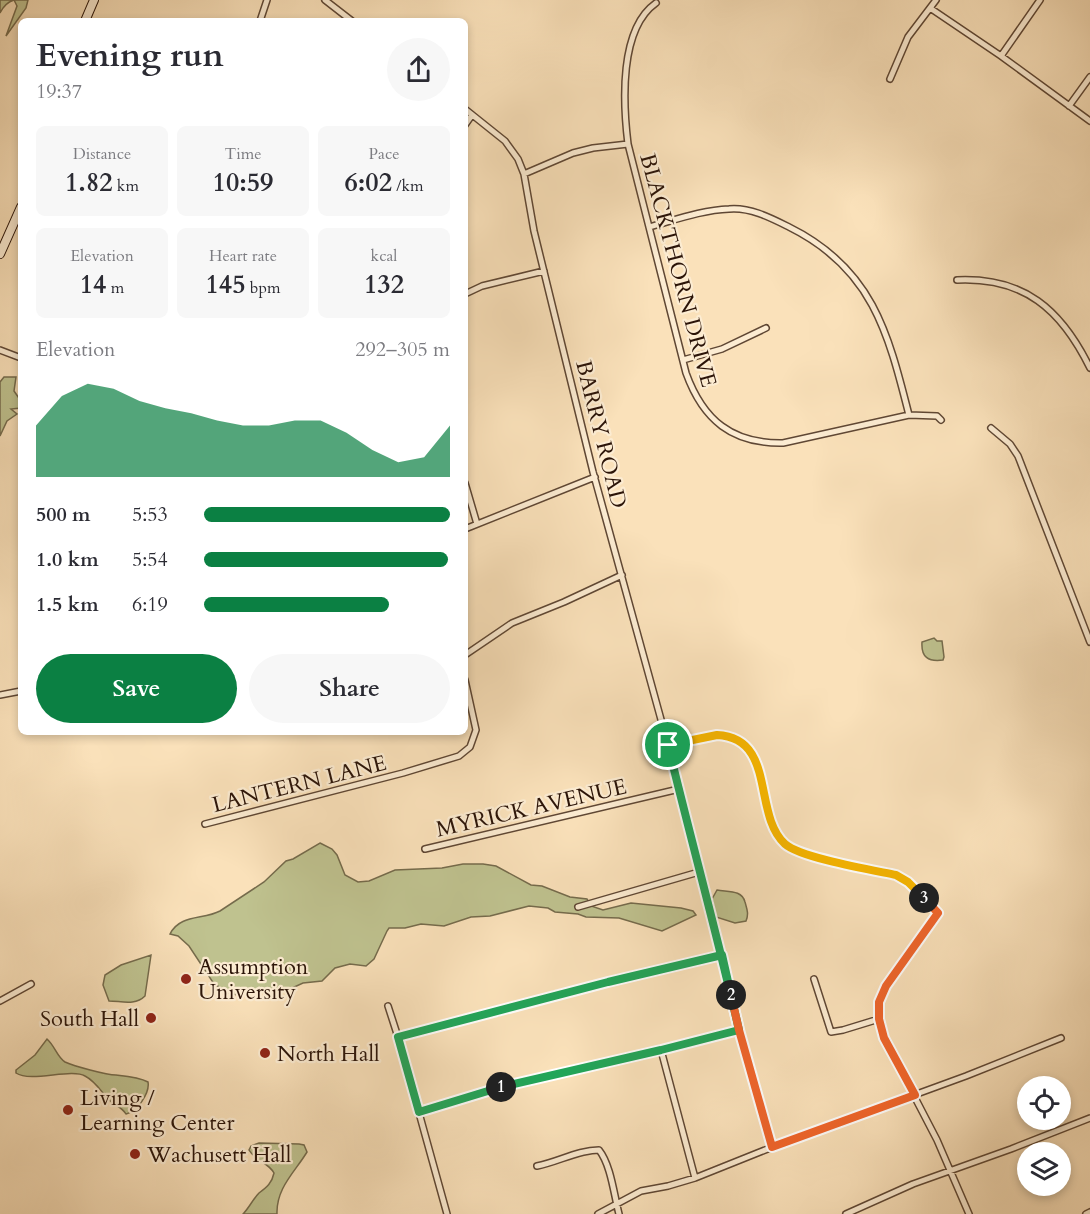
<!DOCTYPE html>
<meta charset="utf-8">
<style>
:root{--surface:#fff;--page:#f7f7f7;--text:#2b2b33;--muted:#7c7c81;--accent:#0b8043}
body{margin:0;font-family:Cardo,serif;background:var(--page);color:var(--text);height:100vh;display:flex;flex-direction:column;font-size:22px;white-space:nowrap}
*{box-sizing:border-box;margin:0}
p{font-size:20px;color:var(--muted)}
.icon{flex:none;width:33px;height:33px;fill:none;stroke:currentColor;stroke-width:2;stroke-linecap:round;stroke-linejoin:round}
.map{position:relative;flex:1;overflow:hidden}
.side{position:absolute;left:18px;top:18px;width:450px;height:717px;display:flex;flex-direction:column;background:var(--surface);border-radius:9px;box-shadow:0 3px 9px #0003}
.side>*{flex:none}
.controls{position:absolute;left:1017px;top:1076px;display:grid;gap:12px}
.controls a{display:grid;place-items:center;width:54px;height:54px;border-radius:50%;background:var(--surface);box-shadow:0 3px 9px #0003;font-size:30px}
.pin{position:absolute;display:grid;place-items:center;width:51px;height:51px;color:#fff;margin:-26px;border:3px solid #fff;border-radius:50%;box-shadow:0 2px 6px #0007}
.km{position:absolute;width:30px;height:30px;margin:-15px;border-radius:50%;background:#222;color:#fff;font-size:16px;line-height:30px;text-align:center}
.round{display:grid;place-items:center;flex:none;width:63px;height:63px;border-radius:32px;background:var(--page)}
.overview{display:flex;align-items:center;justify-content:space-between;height:102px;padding:0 18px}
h1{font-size:33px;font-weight:700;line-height:45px}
.stats{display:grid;grid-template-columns:repeat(3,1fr);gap:9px;height:102px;padding:6px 18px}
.stats div{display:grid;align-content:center;border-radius:9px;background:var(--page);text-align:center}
.stats b{font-size:26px;font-weight:700}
.stats small{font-size:16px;font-weight:400}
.stats p{font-size:16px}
.chart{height:168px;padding:12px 18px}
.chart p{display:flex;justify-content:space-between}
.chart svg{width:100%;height:108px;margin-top:6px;fill:var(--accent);opacity:.7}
.primary-button{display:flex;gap:12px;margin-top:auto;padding:12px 18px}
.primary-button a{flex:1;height:69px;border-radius:36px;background:var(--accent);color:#fff;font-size:24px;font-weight:700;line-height:69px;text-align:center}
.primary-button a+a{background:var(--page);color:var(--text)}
ul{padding:0 18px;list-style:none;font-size:20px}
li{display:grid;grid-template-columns:96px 72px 1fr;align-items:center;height:45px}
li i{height:15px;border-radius:8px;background:var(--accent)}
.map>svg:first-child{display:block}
.green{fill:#bfc28f;stroke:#756b4c;stroke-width:1.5}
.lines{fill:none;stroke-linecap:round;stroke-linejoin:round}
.minor-casing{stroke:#5f4734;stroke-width:8}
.secondary-casing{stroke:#2b1408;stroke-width:10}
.minor{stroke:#fcecd2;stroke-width:5}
.secondary{stroke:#fcecd2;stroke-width:8}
.split-1-casing{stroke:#fff;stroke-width:12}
.split-2-casing{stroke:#fff;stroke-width:12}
.split-3-casing{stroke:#fff;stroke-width:12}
.split-4-casing{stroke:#fff;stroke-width:12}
.split-1{stroke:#22a559;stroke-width:8}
.split-2{stroke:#22a559;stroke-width:8}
.split-3{stroke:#f0652b;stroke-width:8}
.split-4{stroke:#f5b400;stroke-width:8}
.poi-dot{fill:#8f2418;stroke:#fcecd2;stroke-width:2}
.labels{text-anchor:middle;stroke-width:4.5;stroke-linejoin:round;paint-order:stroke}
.street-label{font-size:22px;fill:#2b1408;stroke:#fcecd2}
.poi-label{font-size:22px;fill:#2b1408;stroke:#fcecd2;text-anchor:start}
</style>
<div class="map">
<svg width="1090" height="1214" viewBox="0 0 1090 1214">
<rect width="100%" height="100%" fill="#fae1ba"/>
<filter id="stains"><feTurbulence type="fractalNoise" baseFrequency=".00333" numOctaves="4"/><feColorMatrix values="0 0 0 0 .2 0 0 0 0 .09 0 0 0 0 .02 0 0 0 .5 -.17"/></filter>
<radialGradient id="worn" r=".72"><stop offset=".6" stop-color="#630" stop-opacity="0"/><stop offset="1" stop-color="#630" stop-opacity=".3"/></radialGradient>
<path class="green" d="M0 0H28L26 8 6 36 17 6 14 0C7 2 3 7 0 13Z
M4 377H16L14 391 21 401V408L11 409 17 414 7 421 0 436V382Z
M934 638 937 641H942L944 657 943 660C928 662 921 657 922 642Z
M320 843 332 849 337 855 345 875 358 882 369 881 395 870 442 868 463 864H483L496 866 531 885 542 886 570 897 587 899 591 906 603 910 631 903 681 908 693 911 696 915 662 931 619 918 586 917 578 914 555 912 548 908 529 906 490 916 471 917 444 926 421 924 405 928H389L387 931 374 959 366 966 350 964 335 968 322 981 303 983 290 989H275L239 995 231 994 214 984 189 946 178 936 170 934C180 914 203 920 220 911L264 882 286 861 293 859Z
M717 890C729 892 742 890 745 902 747 909 749 914 746 921L735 923 716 917 712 899Z
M151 955 145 996C135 1006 121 1001 109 1001L103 985 105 975 121 965Z
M47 1039C55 1046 57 1057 65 1062 74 1066 106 1075 116 1075 126 1076 139 1077 148 1082 150 1093 137 1112 126 1114 122 1107 114 1105 108 1099 101 1091 95 1081 85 1076 71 1068 31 1083 16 1073V1070L35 1055Z
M259 1143 299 1144 304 1145 307 1152C295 1172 276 1188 277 1214H243C249 1208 253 1199 259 1193 267 1187 272 1183 274 1173 268 1162 255 1161 249 1150L251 1146Z"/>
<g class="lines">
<defs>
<path id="minor" d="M325 0 352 21
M656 3C619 29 623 103 628 144L686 373C703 420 732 444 783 443L909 415 937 416 941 420
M930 8 1001 56 1090 121
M260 21 267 0
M1001 56 1040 0
M890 79 908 37 936 0
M1069 106 1090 77
M465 109 505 141 518 159 524 174 534 231 593 472 668 745 717 735C776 738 753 812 784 843 804 863 870 864 898 876 914 883 926 900 938 913L883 990 879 1002V1019L884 1038 937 1140 969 1214
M465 125 472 115
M524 174 573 153 593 148 628 144
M649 227C675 220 702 210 729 209 750 207 771 218 789 227 872 268 888 332 909 415
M957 280C1024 277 1061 309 1090 368
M465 294 482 286 544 271
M0 350 21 358
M683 360 722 349 766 328
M991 428 1010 444 1018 456 1090 642
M465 483 477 524
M465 529 595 477
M465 655 512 623 564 602 622 575
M0 695 21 691
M668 745 699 872 722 955 739 1030 772 1147
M205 824 403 773 459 756 470 747 476 730 465 680
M425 849 679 789
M578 907 699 872
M814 979 831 1032 843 1030 879 1019
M0 1001 31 984
M388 1006 398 1037 447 1214
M398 1037 499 1012 553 995 722 955
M661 1050 695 1178
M419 1112 521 1082 661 1050 739 1030
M537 1166C558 1162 578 1150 599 1150 611 1165 614 1195 619 1214
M598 1214 641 1191 668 1186 695 1178 780 1144 966 1076 1061 1038
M846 1214 913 1184 1011 1149 1090 1118
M1086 1214 1090 1212"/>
<path id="secondary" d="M85 21 94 0
M0 254 21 207"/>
</defs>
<use href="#minor" class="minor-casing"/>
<use href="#secondary" class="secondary-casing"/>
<use href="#minor" class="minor"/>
<use href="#secondary" class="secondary"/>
</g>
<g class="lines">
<defs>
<path id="split-1" d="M501 1087 661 1050 739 1030C717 934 691 840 668 745"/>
<path id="split-2" d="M501 1087 419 1112 398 1037 608 982 722 955 731 995"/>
<path id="split-3" d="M731 995 739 1030 772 1147 915 1095 884 1038 879 1019V1002L886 986 938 913 924 898"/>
<path id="split-4" d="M668 745 717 735C777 738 752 814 785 844 801 858 872 870 896 875L908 882 924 898"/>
</defs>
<use href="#split-1" class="split-1-casing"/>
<use href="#split-2" class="split-2-casing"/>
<use href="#split-3" class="split-3-casing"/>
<use href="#split-4" class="split-4-casing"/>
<use href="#split-1" class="split-1"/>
<use href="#split-2" class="split-2"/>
<use href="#split-3" class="split-3"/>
<use href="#split-4" class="split-4"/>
</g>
<g class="poi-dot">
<circle cx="186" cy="979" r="6"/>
<circle cx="151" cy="1018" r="6"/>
<circle cx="265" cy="1053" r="6"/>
<circle cx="68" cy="1110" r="6"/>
<circle cx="135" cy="1154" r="6"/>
</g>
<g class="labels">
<g class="street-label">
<text transform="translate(679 270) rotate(75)" y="8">BLACKTHORN DRIVE</text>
<text transform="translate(602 434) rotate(76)" y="8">BARRY ROAD</text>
<text transform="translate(299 783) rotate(-14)" y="8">LANTERN LANE</text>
<text transform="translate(531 807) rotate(-13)" y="8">MYRICK AVENUE</text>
</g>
<g class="poi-label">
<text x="198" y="974">Assumption<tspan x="198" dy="25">University</tspan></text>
<text x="139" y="1026" text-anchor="end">South Hall</text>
<text x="277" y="1061">North Hall</text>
<text x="80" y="1105">Living /<tspan x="80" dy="25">Learning Center</tspan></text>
<text x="147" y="1162">Wachusett Hall</text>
</g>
</g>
<rect width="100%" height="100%" filter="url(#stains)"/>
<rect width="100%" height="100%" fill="url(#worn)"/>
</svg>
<div class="controls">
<a><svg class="icon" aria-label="locate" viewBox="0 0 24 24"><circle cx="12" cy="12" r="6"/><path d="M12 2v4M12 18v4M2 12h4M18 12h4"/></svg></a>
<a><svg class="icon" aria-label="layers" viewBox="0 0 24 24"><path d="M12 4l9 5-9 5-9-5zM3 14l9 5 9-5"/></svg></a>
</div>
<div class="pin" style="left:668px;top:745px;background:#1e9e55"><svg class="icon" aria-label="arrive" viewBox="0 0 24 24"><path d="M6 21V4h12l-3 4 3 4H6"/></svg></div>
<b class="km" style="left:501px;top:1087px">1</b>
<b class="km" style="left:731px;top:995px">2</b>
<b class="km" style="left:924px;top:898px">3</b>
<section class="side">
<div class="overview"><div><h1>Evening run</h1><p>19:37</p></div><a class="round"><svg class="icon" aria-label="share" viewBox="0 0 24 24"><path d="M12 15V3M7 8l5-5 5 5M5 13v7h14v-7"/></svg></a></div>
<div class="stats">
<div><p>Distance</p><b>1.82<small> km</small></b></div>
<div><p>Time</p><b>10:59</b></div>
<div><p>Pace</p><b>6:02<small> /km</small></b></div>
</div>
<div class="stats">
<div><p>Elevation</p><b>14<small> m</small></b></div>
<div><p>Heart rate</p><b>145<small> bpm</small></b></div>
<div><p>kcal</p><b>132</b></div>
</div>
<div class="chart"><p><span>Elevation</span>292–305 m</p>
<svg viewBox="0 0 160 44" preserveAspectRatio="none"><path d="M0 44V23L10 11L20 6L30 8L40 13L50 16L60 18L70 21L80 23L90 23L100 21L110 21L120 26L130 33L140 38L150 36L160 23V44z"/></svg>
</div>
<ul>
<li><b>500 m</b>5:53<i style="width:100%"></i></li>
<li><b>1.0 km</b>5:54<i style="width:99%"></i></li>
<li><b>1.5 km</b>6:19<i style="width:75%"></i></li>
</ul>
<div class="primary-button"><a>Save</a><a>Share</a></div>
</section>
</div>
